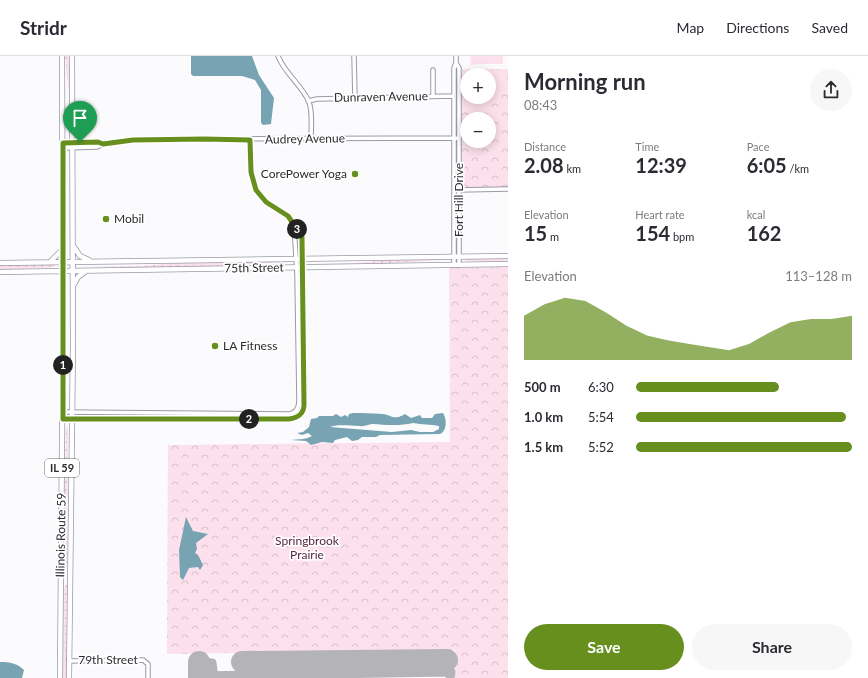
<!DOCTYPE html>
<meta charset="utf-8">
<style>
:root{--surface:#fff;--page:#f7f7f7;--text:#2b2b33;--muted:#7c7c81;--line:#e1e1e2;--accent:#668f1e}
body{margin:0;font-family:Lato,sans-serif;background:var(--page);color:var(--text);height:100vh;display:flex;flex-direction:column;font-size:15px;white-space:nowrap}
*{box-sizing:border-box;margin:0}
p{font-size:13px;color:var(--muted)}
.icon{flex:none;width:22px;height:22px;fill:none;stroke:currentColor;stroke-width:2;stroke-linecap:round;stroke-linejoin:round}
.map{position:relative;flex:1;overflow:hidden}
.side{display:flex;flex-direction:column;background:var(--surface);width:360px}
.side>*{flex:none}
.buttons{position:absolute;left:460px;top:12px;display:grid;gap:8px}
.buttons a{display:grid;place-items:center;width:36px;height:36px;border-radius:50%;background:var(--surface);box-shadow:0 2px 10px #0003;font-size:20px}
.pin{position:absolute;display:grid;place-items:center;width:34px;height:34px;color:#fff;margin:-41px -17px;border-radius:50% 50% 50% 0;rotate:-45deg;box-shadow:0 0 4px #0007}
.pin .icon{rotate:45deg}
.km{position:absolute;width:20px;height:20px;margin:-10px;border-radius:50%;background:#222;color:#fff;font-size:11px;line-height:20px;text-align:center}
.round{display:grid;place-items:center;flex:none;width:42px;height:42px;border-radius:21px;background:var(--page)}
.summary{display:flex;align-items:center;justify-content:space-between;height:68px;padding:0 16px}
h1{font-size:22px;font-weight:700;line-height:30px}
.stats{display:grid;grid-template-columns:repeat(3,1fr);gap:6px;height:68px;padding:4px 16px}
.stats div{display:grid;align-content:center}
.stats b{font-size:20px;font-weight:700}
.stats small{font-size:11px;font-weight:400}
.stats p{font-size:11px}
.chart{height:112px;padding:8px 16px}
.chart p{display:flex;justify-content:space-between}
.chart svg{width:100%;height:72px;margin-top:4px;fill:var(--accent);opacity:.7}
.cta{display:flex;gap:8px;margin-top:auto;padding:8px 16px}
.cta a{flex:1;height:46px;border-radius:24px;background:var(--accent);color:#fff;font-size:16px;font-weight:700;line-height:46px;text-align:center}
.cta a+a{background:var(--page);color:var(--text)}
ul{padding:0 16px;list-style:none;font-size:13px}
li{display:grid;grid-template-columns:64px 48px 1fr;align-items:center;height:30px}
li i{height:10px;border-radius:5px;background:var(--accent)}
header{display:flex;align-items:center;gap:24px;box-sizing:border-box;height:56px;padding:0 20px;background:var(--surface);border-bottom:1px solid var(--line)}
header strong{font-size:19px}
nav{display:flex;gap:22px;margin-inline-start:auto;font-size:14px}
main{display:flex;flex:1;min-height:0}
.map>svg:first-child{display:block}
.grass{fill:url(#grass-dots)}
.park{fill:url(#park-crowns);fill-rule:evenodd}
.garden{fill:#fce0eb}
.water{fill:#78a3b3;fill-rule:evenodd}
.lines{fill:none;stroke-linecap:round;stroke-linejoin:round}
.taxiway{stroke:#b4b4b7;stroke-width:9}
.runway{stroke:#b4b4b7;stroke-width:22}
.minor-casing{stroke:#9a9aa6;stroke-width:5.5}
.major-casing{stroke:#9a9aa6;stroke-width:6}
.minor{stroke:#fff;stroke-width:3.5}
.major{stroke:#fff;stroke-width:4.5}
.route-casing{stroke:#fff;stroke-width:8}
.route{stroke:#668f1e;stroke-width:5}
.poi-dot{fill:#668f1e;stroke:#fff;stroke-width:1.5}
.labels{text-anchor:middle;stroke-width:3.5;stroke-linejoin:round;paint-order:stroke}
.shield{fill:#fff;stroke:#6b6b6e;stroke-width:1}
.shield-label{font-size:11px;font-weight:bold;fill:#2b2b30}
.street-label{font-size:12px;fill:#2b2b30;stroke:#fff}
.poi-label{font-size:12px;fill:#2b2b30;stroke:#fff;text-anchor:start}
.park-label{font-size:12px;fill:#5a263f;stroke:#fff}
</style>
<header>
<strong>Stridr</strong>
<nav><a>Map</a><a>Directions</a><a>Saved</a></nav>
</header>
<main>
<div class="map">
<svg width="508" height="622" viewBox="0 0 508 622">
<defs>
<pattern id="grass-dots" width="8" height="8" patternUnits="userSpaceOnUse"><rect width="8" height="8" fill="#fce0eb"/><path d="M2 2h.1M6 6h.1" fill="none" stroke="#d8c0ca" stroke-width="1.8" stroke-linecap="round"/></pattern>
<pattern id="park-crowns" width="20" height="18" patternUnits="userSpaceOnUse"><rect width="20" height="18" fill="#fce0eb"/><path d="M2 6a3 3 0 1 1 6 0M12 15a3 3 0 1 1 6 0" fill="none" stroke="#d8c0ca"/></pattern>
</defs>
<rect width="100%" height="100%" fill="#fbfbfe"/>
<path class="grass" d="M65 0H69V33H68Z
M456 10H457L456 75Z
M508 202V206L465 205 467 203Z
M401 203 443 204 371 208H309L357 207Z
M270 205 288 206 193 211H80L139 210 192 206Z
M54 208V211L0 214V209Z
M68 370 67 513H66L64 464 66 372Z
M67 527 66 622H63V534Z"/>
<path class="park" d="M470 0H482V8L471 9Z
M462 13H508V131H465L462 129ZM467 19H489V41H467ZM467 63H489V85H467Z
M508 211V622H455V594L167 598 168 389 450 386 449 212Z"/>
<path class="garden" d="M482 0H503V8H482Z
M508 14C508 39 493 54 468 53V41H489V19H469L471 15Z"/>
<path class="water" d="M191 0H252L259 19 274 42 271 68 263 69 261 67V34L255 24 242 20H193L191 18Z
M353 357C362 357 372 357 382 358 392 359 394 365 405 358L411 362 420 359 422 362H432L435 358 443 357C447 363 447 375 440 378L380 379 376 381H362L358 384 352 385 347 381 335 384 333 387 322 386 311 389 306 385 291 384C298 383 305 384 312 380L308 377 302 379 297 377 303 376 309 371 311 363 317 362 319 360H333L336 358 341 361 345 359 348 361 349 358ZM413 367C422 369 430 368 439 370V373L433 376H420L411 374 392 376 330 371C340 368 349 370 360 370 365 371 369 368 373 368 385 369 401 370 413 367Z
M186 461 193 475 208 478 196 487 197 493 195 497 198 499 203 509 200 514 198 511 189 512 183 524 180 521 179 494Z
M0 606C10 606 17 607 24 614L22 622H0Z"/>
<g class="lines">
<path class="taxiway" d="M199 606 212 607 214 622
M199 620 451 616 450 622"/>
<path class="runway" d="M242 606 447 604
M199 622V606"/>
<defs>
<path id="minor" d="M278 0C285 18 302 29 309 46 313 57 311 72 311 83
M354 0 355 43
M456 7 459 12V209
M433 14V40
M308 45 317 43 454 40
M63 87 98 86 103 88
M63 92 97 91 103 88 139 83 459 82
M457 134 508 133
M454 209V12L456 7V0
M63 356 289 358C297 357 299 351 299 344L297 218 294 169
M63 363H289C299 362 304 356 305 347L302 181C293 155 266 154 256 133 248 119 250 100 250 84
M69 605 143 604 148 608V622"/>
<path id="major" d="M74 191 80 200 89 204
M50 206 63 193
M0 207 508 200
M0 216 508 208
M73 230 78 221 86 215
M60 622 63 269 62 0
M69 622 73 287 72 0"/>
</defs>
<use href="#minor" class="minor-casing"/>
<use href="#major" class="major-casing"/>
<use href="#minor" class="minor"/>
<use href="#major" class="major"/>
</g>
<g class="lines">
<defs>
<path id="route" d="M204 83 250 84 251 116 256 134 266 146 288 160 302 181 304 349C304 357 298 362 289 363H63V87L98 86 103 88 133 84Z"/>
</defs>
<use href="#route" class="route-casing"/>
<use href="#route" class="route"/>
</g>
<g class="poi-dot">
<circle cx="355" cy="118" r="4"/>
<circle cx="106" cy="163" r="4"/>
<circle cx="215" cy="290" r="4"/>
</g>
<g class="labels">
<rect class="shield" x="45" y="403" width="34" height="18" rx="3"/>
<g class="shield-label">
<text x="62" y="416">IL 59</text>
</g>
<g class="street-label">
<text transform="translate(381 41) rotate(-1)" y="4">Dunraven Avenue</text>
<text transform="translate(305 83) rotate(-1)" y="4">Audrey Avenue</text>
<text transform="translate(459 144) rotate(-90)" y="4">Fort Hill Drive</text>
<text transform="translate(254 212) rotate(-1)" y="4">75th Street</text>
<text transform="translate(61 479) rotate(-89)" y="4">Illinois Route 59</text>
<text x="108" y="608">79th Street</text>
</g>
<g class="poi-label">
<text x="347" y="122" text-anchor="end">CorePower Yoga</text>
<text x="114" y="167">Mobil</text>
<text x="223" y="294">LA Fitness</text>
</g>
<g class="park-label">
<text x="307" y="489">Springbrook<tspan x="307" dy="14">Prairie</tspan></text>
</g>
</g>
</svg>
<div class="buttons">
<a>+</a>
<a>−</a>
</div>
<div class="pin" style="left:80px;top:86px;background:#1e9e55"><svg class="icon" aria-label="arrive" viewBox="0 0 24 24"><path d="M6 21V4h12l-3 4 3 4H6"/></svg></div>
<b class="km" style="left:63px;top:309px">1</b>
<b class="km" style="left:249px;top:363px">2</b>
<b class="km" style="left:297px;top:173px">3</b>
</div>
<section class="side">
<div class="summary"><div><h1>Morning run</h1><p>08:43</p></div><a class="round"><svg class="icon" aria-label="share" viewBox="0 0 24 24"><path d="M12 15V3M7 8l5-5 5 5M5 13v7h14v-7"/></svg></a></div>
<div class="stats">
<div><p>Distance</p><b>2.08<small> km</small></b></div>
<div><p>Time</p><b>12:39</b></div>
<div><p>Pace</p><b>6:05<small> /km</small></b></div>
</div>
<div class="stats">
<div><p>Elevation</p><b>15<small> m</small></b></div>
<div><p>Heart rate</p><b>154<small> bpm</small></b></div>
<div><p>kcal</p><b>162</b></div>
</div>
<div class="chart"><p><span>Elevation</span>113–128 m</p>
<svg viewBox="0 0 160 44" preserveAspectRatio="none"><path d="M0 44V17L10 10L20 6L30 8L40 15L50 23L60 29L70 32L80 34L90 36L100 38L110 34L120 27L130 21L140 19L150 19L160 17V44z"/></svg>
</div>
<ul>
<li><b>500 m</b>6:30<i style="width:66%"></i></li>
<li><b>1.0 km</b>5:54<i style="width:97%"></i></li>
<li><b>1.5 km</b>5:52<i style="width:100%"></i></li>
</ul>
<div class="cta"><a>Save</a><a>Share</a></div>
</section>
</main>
